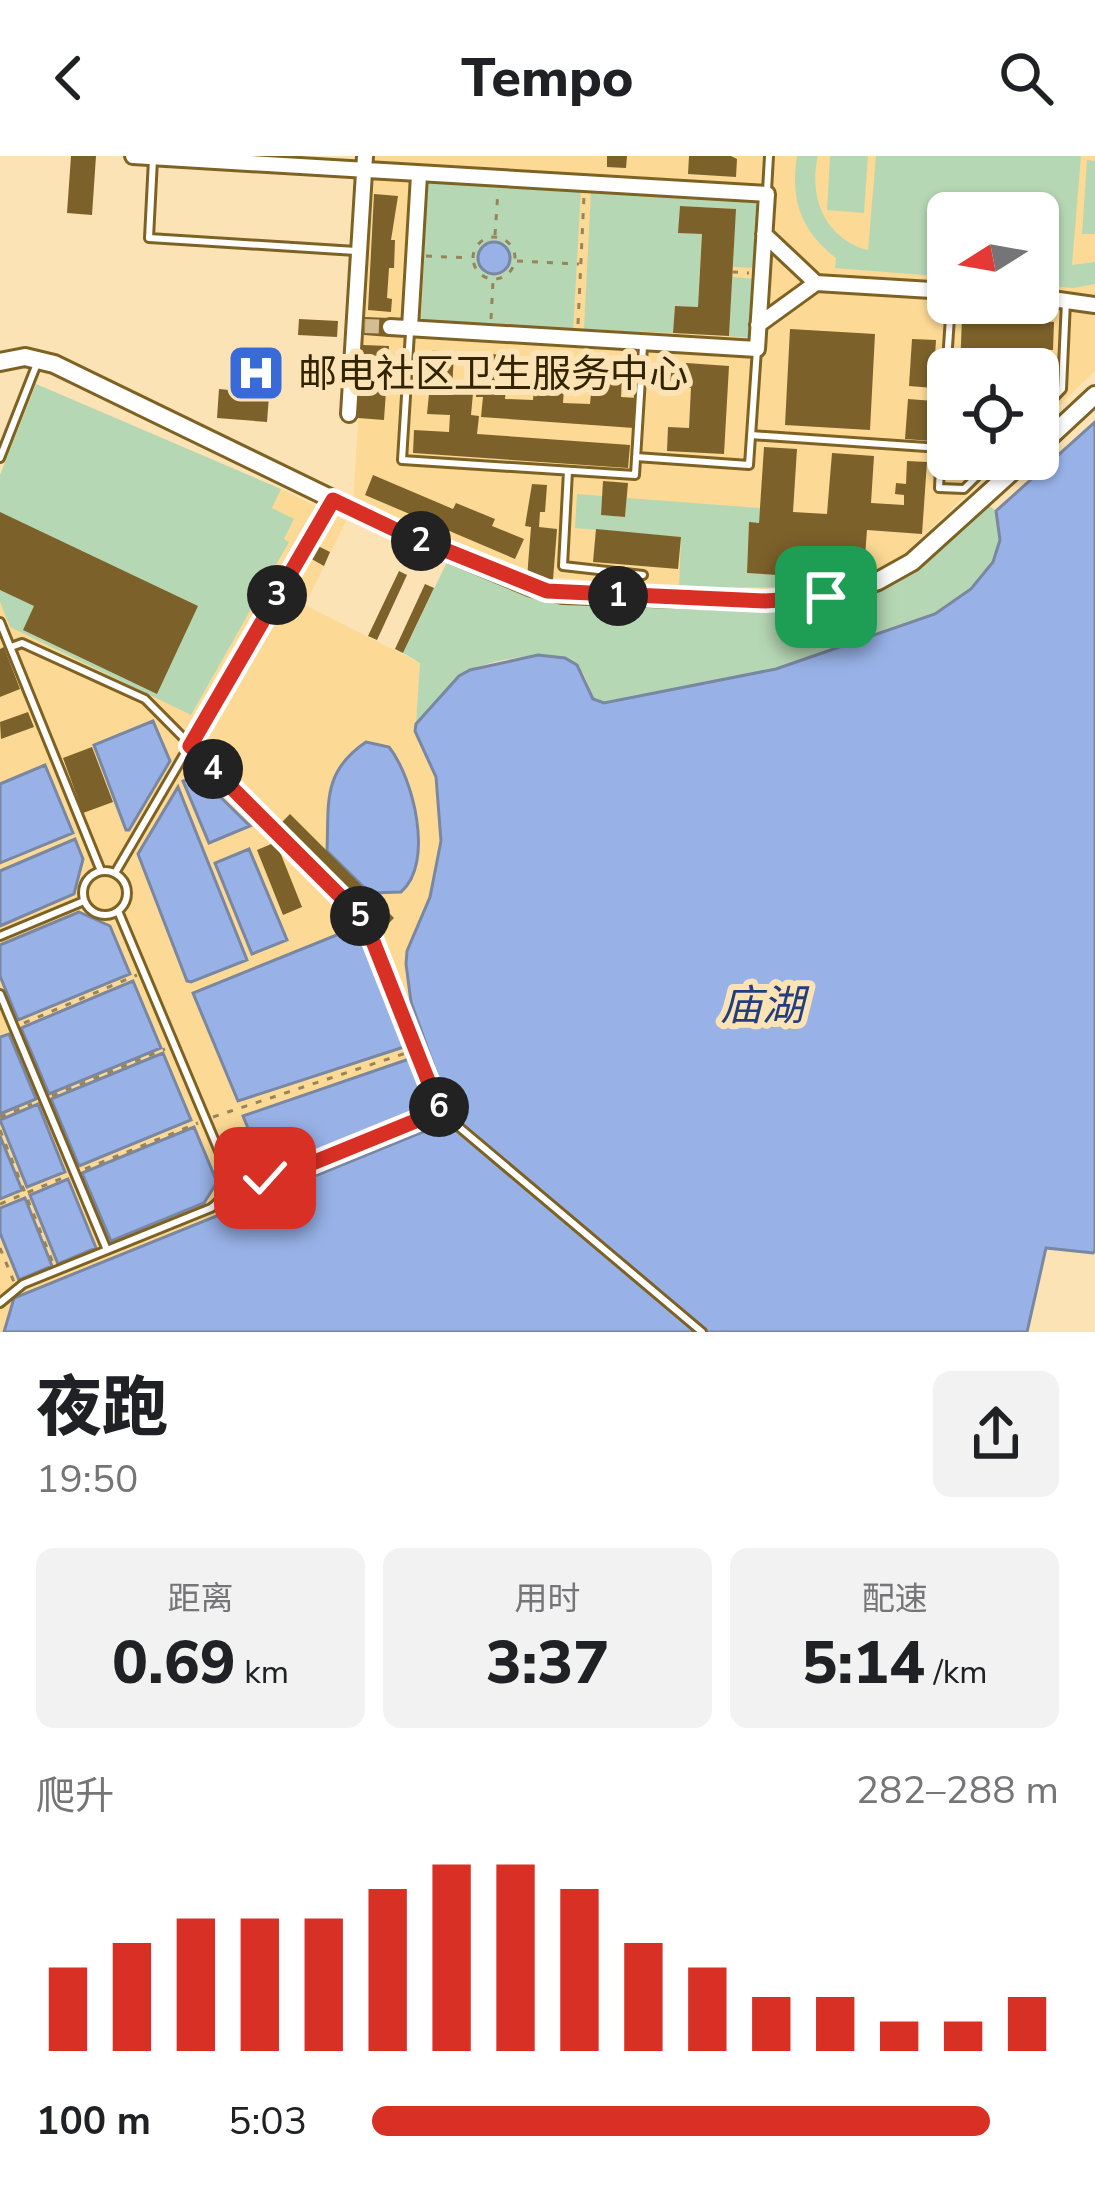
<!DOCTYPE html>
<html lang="zh">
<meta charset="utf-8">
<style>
:root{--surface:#fff;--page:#f2f2f2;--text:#202124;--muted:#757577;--accent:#d93025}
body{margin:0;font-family:"Nunito Sans","Noto Sans SC",sans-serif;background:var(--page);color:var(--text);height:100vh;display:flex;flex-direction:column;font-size:45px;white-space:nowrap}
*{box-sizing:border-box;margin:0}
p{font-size:39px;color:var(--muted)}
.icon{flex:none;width:66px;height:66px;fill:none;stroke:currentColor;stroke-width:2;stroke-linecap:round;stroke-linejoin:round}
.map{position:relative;height:1176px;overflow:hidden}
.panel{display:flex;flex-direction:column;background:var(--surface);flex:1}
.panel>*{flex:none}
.needle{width:78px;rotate:259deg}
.controls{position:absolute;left:927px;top:36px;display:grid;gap:24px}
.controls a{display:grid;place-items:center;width:132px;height:132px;border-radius:18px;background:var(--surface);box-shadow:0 3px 9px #0004;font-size:60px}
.pin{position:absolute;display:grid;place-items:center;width:102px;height:102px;color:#fff;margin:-51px;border-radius:24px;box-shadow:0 6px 18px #0006}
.km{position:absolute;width:60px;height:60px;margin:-30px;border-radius:50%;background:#222;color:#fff;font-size:33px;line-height:60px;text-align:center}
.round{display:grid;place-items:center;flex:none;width:126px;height:126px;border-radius:18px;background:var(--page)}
.head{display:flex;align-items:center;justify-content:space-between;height:204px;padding:0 36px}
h1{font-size:66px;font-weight:800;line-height:90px}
.figures{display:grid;grid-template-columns:repeat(3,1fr);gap:18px;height:204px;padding:12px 36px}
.figures div{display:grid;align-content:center;border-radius:18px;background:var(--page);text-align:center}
.figures b{font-size:60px;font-weight:800}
.figures small{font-size:33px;font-weight:400}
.figures p{font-size:33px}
.chart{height:336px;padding:24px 36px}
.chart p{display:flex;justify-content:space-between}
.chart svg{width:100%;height:216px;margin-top:12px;stroke:var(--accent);stroke-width:6}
ul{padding:0 36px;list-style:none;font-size:39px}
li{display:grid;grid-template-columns:192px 144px 1fr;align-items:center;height:90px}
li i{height:30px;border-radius:15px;background:var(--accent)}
header{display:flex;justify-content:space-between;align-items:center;height:156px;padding:0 36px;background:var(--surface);font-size:54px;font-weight:800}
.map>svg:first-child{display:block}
.built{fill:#fcda95;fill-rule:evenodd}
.green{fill:#b6d7b4}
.water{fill:#98b2e7;stroke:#7a87a2;stroke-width:3}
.building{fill:#7c612a}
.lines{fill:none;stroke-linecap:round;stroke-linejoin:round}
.minor-tunnel{stroke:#d3bd91;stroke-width:14;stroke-dasharray:14 7;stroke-linecap:butt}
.service-casing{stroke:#7e6224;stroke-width:12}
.minor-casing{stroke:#7e6224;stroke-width:20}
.tertiary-casing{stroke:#7e6224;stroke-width:22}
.path{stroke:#98845c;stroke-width:3;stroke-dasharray:6 9;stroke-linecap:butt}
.service{stroke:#fff;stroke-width:6}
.minor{stroke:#fff;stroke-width:14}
.tertiary{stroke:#fff;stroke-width:16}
.route-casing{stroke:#fff;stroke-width:24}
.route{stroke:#d93025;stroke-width:15}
.labels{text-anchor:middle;stroke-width:12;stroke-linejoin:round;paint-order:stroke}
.poi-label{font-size:39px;fill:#332401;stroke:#fbe3b5;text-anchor:start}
.water-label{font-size:42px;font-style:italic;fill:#223e7c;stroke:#fbe3b5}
</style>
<header><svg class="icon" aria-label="back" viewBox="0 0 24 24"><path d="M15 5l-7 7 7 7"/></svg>Tempo<svg class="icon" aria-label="search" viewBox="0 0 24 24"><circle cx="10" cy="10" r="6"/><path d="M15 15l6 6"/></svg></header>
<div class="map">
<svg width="1095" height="1176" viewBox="0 0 1095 1176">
<rect width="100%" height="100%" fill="#fbe3b5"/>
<path class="built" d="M375 0H1095V215L1038 270V213H948V303H1004L904 398 880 413 807 429 736 435 519 419 353 346ZM948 57H1038V147H948Z
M36 228 281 333 346 365 305 449 420 507 459 581 469 958 38 1176H0V319Z"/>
<path class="green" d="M797 0H818C808 40 825 83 868 94L876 0H1081L1072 109 1095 106V128L1074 132 1038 129V57H948V121L835 112 836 102C801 75 790 43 797 0Z
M830 0H868L864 57 827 54Z
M1087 4 1095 5V78H1082Z
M428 24 581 33 573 175 421 166Z
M591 34 760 43 757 112 733 111 735 53 680 50 679 76 702 78 698 151 675 150 673 177 584 173Z
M732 121 756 123 753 182 729 180Z
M36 228 281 333 272 352 294 363 284 383 289 386 191 559 10 471 0 446V319Z
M577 338 602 340 601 359 625 361 627 342 760 352 759 367H749L747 416 788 419V431L679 432 681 381 575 372Z
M986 347 996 355 1000 384 993 406 971 433 934 459 777 513 604 547 593 543C589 532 586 518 577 510 557 490 481 504 460 520 444 533 430 553 416 568L420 507 403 497 447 406 530 442 579 450H821L864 442 897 425Z"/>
<path class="water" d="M478 102a16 16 0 1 1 32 0a16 16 0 1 1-32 0Z
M1095 266V1094L1093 1097 1046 1092 1027 1176H4L14 1142 229 1055 237 1041 258 1033 271 1038 445 967 448 950 411 846 406 808 407 795 430 741 441 685 436 621 415 575 416 568 459 520 470 514 538 499 565 502 577 509 593 543 604 547 776 513 935 458 971 433 993 406 1000 384 996 355Z
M153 565 170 605 129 674H126L94 589Z
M366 586 389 591C413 621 435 707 401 736L370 737 327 695C329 646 322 616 366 586Z
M45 609 73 677 0 707V628Z
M198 619 250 670 209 687 183 625Z
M178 631 247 804 191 826 187 825 138 698Z
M75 683 83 703 74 738 0 770V715Z
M249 693 287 784 252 798 215 707Z
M79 756 110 770 130 818 18 864 0 820V789Z
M359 770 407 890 238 945 193 837Z
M133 825 161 892 49 938 21 872Z
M9 878 36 943 0 958V881Z
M163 897 191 964 79 1010 51 943Z
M412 902 428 947 425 956 275 1013 264 1011 243 960Z
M38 948 65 1016 27 1031 0 964Z
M194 971 217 1026 204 1047 111 1085 82 1017Z
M0 980 22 1034 0 1043Z
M68 1023 96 1092 58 1108 30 1039Z
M25 1042 52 1110 19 1124 0 1077V1052Z"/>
<path class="building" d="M71 0H96L92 59 67 57Z
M607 0H627L626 12 607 11Z
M689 0H731L737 3 736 21 688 18Z
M374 38 398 40 391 84H395L394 112H389L387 142 392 143 391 156 368 154Z
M680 50 736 53 729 180 673 177 675 150 698 151 702 78 678 77Z
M365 161 390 162 389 181 364 179Z
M962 161 1054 166 1053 194 1033 193 1032 213H960Z
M299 163 338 165 337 181 298 179Z
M790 173 875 178 870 274 785 269Z
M912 183 936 184 933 232 909 230Z
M363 189 389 190 384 264 358 262Z
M432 194 454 196 452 236 473 237 471 259 479 260 477 278 630 289 628 312 413 297 414 274 449 276 450 259 427 258 429 238 421 237 423 215 430 216Z
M242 198 272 201 267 266 217 262 219 233 240 235Z
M486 198 509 199 505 243 533 244 535 222 542 223 543 201 566 203 563 247 590 248 592 226H599L601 205 623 207 621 241 636 242 634 272 481 261 483 241H476L477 219H484Z
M672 206 729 210 724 298 667 295 668 271 689 272 691 232 670 230Z
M908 243 934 245 932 285 905 283Z
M764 291 797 293 793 356 827 358 832 297 874 300 871 347 904 349V339L895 338 896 327 906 328 907 305 927 306 922 378 867 374 865 401 825 398 823 422 747 417 749 366 759 367Z
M957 303H976V316L956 315Z
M373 319 453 353 456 347 495 363 492 370 524 383 515 403 365 339Z
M603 325 628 327 625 361 601 359Z
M532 328 547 329 545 356H540L539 371 557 373 553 424 527 422 531 371 525 370Z
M0 356 198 450 157 538 23 474 34 450 0 434Z
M596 373 681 381 678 413 593 406Z
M314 388 330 396 324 410 308 401Z
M399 415 407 419 377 484 368 480Z
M425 428 434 432 403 497 395 493Z
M4 491 20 533 0 541V493Z
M28 556 34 571 1 583 0 566Z
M92 591 113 646 83 657 63 602Z
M290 658 394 762 381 775 278 670Z
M276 686 302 751 283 759 257 694Z"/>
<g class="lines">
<path class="minor-tunnel" d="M365 170 390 171"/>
<defs>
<path id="service" d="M153 3 149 82 356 95
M767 35 769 0
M410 176 402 304 635 319 643 190
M1038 258 1062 233 1066 145
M751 279 941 292 951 147
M941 292 939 332 964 333 994 303
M636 301 749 309 757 193
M0 302 38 205
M568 315 563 410 643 419
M0 466 101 715
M11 491 22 487 145 543 365 765 440 955 702 1176
M83 737a22 22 0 1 1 44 0a22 22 0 1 1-44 0Z
M115 717 331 347
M118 755 232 1026
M0 780 84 745
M0 838 107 1094
M0 1147 23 1128 211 1052C226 1042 230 1023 248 1019 258 1018 268 1022 278 1021L440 955"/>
<path id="minor" d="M133 0 767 38 757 193 390 171
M764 78 816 127 948 135
M1038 141 1095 149
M758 169 816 127
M410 172 419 19
M349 258 365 0"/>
<path id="tertiary" d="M0 206 25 201 54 208 398 375 532 431 563 438 765 445 841 438 878 425 912 406 1026 303
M1038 292 1095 239"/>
</defs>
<use href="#service" class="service-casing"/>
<use href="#minor" class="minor-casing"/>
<use href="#tertiary" class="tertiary-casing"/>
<path class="path" d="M495 79 498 34
M473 102a21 21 0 1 1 42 0a21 21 0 1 1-42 0Z
M426 100 471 102
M517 105 579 108
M732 116 749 117
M491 163 493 125
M578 168 584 40
M24 867 137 819
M52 940 165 893
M0 961 32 948
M213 961 409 896
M0 974 53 1107
M85 1013 198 967
M0 1048 65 1021
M0 1092 14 1126"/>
<use href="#service" class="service"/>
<use href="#minor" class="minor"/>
<use href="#tertiary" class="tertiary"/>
</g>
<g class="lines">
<defs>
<path id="route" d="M265 1022 278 1021 440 955 365 765 190 590 333 344 398 375 547 435 765 445 826 441"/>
</defs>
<use href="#route" class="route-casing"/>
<use href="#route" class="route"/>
</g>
<defs>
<symbol id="hospital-square" viewBox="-11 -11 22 22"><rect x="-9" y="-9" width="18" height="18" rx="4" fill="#396ada" stroke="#fbe3b5"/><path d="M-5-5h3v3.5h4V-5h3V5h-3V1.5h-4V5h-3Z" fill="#fff"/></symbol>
</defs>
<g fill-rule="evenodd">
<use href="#hospital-square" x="223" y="184" width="66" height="66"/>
</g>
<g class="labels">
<g class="poi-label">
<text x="298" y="231">邮电社区卫生服务中心</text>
</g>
<g class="water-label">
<text x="762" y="864">庙湖</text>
</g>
</g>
</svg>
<div class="controls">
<a><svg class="needle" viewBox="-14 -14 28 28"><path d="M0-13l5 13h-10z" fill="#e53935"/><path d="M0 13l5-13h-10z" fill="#757577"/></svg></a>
<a><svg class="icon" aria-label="locate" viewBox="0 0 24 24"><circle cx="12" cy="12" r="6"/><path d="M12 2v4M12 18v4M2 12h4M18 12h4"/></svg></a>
</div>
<div class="pin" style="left:826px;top:441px;background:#1e9e55"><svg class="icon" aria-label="arrive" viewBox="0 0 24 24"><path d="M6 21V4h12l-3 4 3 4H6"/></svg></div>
<div class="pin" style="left:265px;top:1022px;background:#d93025"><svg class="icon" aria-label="check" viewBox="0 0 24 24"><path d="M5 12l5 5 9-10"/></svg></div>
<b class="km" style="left:618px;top:440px">1</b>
<b class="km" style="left:421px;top:385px">2</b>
<b class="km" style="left:277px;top:439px">3</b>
<b class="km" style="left:213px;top:613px">4</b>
<b class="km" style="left:360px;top:760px">5</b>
<b class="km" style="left:439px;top:951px">6</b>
</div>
<section class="panel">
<div class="head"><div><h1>夜跑</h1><p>19:50</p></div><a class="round"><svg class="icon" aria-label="share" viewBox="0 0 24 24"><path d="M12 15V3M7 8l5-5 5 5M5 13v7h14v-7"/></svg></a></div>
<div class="figures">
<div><p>距离</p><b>0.69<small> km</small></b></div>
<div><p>用时</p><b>3:37</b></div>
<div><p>配速</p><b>5:14<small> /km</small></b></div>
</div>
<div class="chart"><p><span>爬升</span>282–288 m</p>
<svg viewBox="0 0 160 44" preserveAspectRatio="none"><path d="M5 44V27M15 44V22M25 44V17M35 44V17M45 44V17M55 44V11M65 44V6M75 44V6M85 44V11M95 44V22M105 44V27M115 44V33M125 44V33M135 44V38M145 44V38M155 44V33"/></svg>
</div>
<ul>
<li><b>100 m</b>5:03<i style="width:90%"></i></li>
</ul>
</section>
